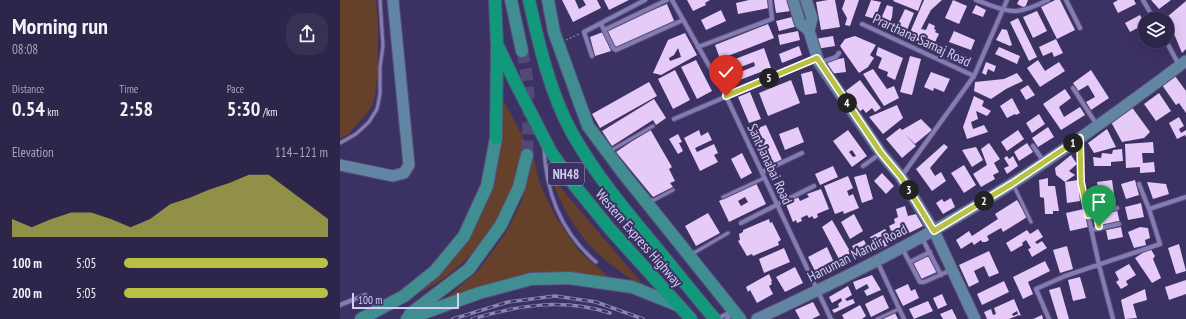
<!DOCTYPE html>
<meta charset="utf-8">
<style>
:root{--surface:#2d254a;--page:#393154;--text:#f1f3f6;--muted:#a7a5b5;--line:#484262;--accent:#bac045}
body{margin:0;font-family:"PT Sans Narrow",sans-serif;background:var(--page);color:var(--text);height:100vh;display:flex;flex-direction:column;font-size:15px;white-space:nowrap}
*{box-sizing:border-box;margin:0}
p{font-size:13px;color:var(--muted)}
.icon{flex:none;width:22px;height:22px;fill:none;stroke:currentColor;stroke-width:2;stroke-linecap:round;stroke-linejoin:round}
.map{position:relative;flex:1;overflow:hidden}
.details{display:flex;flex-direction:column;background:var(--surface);width:340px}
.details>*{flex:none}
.fabs{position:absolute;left:798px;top:12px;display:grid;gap:8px}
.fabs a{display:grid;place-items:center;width:36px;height:36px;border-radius:50%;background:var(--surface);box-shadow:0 4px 16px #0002,0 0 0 1px var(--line);font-size:20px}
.scale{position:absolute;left:12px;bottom:10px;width:107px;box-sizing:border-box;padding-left:4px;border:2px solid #d3ceee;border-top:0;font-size:11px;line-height:14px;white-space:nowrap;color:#d3ceee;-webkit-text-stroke:3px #3c3163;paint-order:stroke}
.pin{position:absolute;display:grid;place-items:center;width:34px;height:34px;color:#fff;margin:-41px -17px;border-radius:50% 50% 50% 0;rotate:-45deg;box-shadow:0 0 4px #0007}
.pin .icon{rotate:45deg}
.km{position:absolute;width:20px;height:20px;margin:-10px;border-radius:50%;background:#222;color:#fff;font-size:11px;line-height:20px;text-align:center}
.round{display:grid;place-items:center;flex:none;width:42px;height:42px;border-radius:16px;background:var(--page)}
.head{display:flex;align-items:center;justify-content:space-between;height:68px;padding:0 12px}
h1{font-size:22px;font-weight:700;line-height:30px}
.figures{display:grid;grid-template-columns:repeat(3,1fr);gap:6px;height:68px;padding:4px 12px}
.figures div{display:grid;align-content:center}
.figures b{font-size:20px;font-weight:700}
.figures small{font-size:11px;font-weight:400}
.figures p{font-size:11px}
.chart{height:112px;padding:8px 12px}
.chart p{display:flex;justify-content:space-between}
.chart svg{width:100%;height:72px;margin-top:4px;fill:var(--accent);opacity:.7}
ul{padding:0 12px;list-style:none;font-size:13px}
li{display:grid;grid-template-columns:64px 48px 1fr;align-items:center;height:30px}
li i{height:10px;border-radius:5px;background:var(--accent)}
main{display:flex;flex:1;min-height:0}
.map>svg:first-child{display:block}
.green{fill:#65412b}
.building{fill:#e6caf8;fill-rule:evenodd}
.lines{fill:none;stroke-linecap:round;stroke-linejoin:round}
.primary-tunnel{stroke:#534978;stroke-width:12;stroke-dasharray:12 6;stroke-linecap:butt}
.lane-casing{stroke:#584e79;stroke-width:5}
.street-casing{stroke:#584e79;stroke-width:6}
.secondary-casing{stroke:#584e79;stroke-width:13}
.primary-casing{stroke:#584e79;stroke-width:14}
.highway-casing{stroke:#584e79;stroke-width:14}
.path{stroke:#7b739d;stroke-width:1.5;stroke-dasharray:2 2;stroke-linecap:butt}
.lane{stroke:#867cb5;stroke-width:3}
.street{stroke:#867cb5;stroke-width:4}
.secondary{stroke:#6385a4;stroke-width:11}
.primary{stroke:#408d92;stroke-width:12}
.highway{stroke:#12997b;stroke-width:12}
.rail-casing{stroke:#8b84ac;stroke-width:3.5}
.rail{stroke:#3c3163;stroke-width:2;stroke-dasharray:6;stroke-linecap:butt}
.route-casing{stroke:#fff;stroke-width:8}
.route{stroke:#bac045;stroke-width:5}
.labels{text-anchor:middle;stroke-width:4;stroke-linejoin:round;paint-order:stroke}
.shield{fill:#3c3163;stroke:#a69fc4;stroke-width:1}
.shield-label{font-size:13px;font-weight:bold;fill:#d3ceee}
.street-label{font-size:14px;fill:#d3ceee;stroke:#3c3163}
</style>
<main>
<section class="details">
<div class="head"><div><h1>Morning run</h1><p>08:08</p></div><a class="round"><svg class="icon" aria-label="share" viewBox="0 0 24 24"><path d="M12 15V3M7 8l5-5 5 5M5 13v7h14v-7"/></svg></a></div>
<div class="figures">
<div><p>Distance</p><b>0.54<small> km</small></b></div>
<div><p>Time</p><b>2:58</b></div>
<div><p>Pace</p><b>5:30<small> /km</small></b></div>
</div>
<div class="chart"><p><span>Elevation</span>114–121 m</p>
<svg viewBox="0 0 160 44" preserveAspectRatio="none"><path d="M0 44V33L10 38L20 33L30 29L40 29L50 33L60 38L70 33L80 24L90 20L100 15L110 11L120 6L130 6L140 15L150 24L160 33V44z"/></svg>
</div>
<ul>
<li><b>100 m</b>5:05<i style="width:100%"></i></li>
<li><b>200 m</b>5:05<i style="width:100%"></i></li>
</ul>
</section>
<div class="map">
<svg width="846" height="319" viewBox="0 0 846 319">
<rect width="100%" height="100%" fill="#3c3163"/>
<path class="green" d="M0 0H36L38 25V71L35 96 32 106 27 113 9 134 0 138Z
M161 96 184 139C182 150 181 161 178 172 166 214 136 258 98 282 89 288 79 293 69 298 87 280 108 262 125 241 157 200 163 146 161 96Z
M193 155 200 184 215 216 239 251 271 279 232 273 88 307 110 295 138 271 167 231 182 200Z
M210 175 305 287C255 259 229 228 210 175Z"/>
<path class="building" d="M222 0H235L239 9 246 5 243 0H257L261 8 233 22Z
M264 0H289L269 10Z
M347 0H370L365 3 366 5 353 11Z
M409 0H427L429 8 398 14 396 3Z
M434 0H450L451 11 436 13Z
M488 0H495L500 27 481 30 476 2Z
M505 0H519L510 26 505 25 507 18 502 9Z
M531 0 541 2 535 19 525 16Z
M554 0H582L578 11 553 1Z
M584 0H602L591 10 581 29 586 30 589 23 595 26 594 29 596 30 595 32 599 34 594 44 597 45 595 49 568 37Z
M613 0 627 6 619 24 605 18Z
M679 0H688L685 8 677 4Z
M715 0H720L735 30 717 39 701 7Z
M778 0H794L796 4 778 13 773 3Z
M811 0H831L819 9Z
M846 1V49L842 53 827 17Z
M327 4 335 23 275 48 267 29Z
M547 5 553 7 552 17 549 25 540 21Z
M636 5 646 10 643 17 632 13Z
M565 9 574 13 567 30 557 26Z
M381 10 386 21 366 30 361 20Z
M697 11 707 31 693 38 683 17Z
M800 15 805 24 790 32 785 23Z
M456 16 458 26 439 31 436 21Z
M678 18 697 57 689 61 670 22Z
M428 24 434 38 380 59 375 45Z
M662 29 667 30 672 45 670 46 656 40Z
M458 31 460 40 440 45 438 35Z
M614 31 635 40 631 50 609 42Z
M263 32 271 51 255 56 250 37Z
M345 33 357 55 321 75 313 73 328 40ZM338 48 341 57 330 61 329 58 334 55Z
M493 36 495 46 476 49 475 39Z
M515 36 536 45 530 55 534 58 528 67 519 73 500 46 505 39Z
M716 39 723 53 714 57 712 52 703 56 699 47Z
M459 46 462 55 442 63 439 54Z
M538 47 563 58 555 80 547 76 548 72 538 68 542 58 536 55Z
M659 47 680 56 677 64 655 54Z
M424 48 431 68 389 84 382 64ZM414 62 415 66 400 72 398 68Z
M609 50 627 57 624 65 606 59Z
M570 56 581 59 572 95 560 92Z
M504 58 506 72 489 74 487 61Z
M356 60 372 91 357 99 341 67Z
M698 60 705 71 719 62 725 71 700 87 687 68Z
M646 62 656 66 654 72 648 69 646 75 642 73Z
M533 69 547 89 554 86 559 98 544 106 523 74Z
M335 70 350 100 333 109 318 79Z
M751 70 769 98 751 110 746 102 755 97 748 85 738 91 733 83Z
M472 71 477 93 465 95 461 74Z
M591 72 610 79 604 92 594 88 593 91 584 87Z
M677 73 683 81 666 89 651 99 634 91 635 82 664 79Z
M835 76 846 91V113L839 103 836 105 822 85Z
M451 80 460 103 428 116 419 93Z
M520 80 541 108 535 112 532 108 526 113 523 109 518 113 503 93Z
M309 82 317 96 260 128 252 114Z
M688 85 695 95 686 100 680 90Z
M725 89 731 98 719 107 724 117 740 107 745 115 721 130 703 104Z
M410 92 421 119 409 123 398 97Z
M819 93 831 111 816 121 804 104Z
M634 96 644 101 642 106 651 111 647 116 636 111 638 119 631 122 633 129 644 125 648 132 627 139 623 127Z
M672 98 680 113 676 115 675 114 667 118 660 106Z
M314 99 326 118 316 125 313 120 272 146 262 131Z
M557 105 563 118 543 134 529 117Z
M791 106 810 132 804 138 782 142 771 122Z
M699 114 705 124 692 133 686 123Z
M839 117 844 126 839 129 841 133 846 130V137L845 135 837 139 829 123Z
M581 119 592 130 575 144 565 134 576 146 562 158 546 139 560 128 562 130Z
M426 125 442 160 427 166 411 131Z
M458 127 464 142 445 150 439 134Z
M708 127 714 137 698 147 692 138Z
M310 129 332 167 329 169 335 181 330 183 333 187 313 197 276 152Z
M767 129 776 147 754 153 748 143Z
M359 130 361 136 368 132 372 140 355 148 357 152 374 144 378 153 374 155 378 162 360 171 344 138Z
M508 130 527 156 512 167 493 141ZM512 150 516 156 513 157 509 152Z
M678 130 684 139 667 151 661 142Z
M338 134 342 142 339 143 343 151 338 154 329 139Z
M813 142 814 153H802L803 163 814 162 815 172 800 173V167L786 168 785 144Z
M649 143 660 159 654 163 659 172 653 175 655 179 641 187 633 174 647 165 641 149Z
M687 143 693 152 679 161 674 152Z
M604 144 608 147 590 168 595 176 601 172 606 181 592 191 576 169Z
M636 147 643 160 632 167 622 150Z
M782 149 783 161 771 162V166H754L753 157 761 158 762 153 772 154 773 150Z
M402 153 412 173 401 179 391 159Z
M731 155 737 164 729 171 735 175 725 182 716 175 715 168Z
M667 156 669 159 673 156 678 166 667 174 664 168 669 166 664 158Z
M624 165 636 185 624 193 611 173Z
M493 166 498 177 480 185 475 174Z
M542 173 554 186 546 194 534 181Z
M526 174 533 199 522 203 514 177Z
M508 176 513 188 507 191 509 196 513 194 519 208 504 214 503 211 495 214 484 186Z
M708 178V186H715L719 211H713V214H705L704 198 700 197 699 180Z
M738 180 740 201 727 203 725 182Z
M772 180 774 194 759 196 757 182Z
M795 180 799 195 786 199 781 184Z
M807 182 826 184 829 194 813 199Z
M416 183 426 204 389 222 379 201ZM405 197 408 202 401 206 398 201Z
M481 189 489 209 477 214 478 217 474 219 472 216 469 218 467 215 461 218 462 221 457 223 456 220 453 222 445 202 458 197 460 201 469 197 467 194Z
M611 198 615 207 603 214 596 203 602 199 604 202Z
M677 200 687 217 663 232 661 228 647 236 649 240 646 242H642L641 240 634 245 632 242 621 249 616 240 629 231 632 236 658 219 655 214Z
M801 203 804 217 788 220 785 207Z
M565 206 568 216 576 214 583 226 555 240 549 226 555 223 554 219 558 217 556 209Z
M744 209 748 227 730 231 726 213Z
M777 210 780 223 762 227 759 214Z
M368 213 380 233 356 246 345 226Z
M514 214 523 231 510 239 501 222Z
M429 219 430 223 432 222 441 240 438 242 439 245 413 256 412 254 407 256 398 241 400 240 399 234 403 232V230Z
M492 220 511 253 499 259 482 227Z
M781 227 783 237 768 240 766 230Z
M800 227 808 228 810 238 805 240 806 245 794 248 788 232Z
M545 229 550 237V244L538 250 530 237Z
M698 229 703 237 695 242 697 244 702 241 707 248 692 257 688 249 691 248 686 240 682 243 683 245 671 252 666 243 687 230 690 234Z
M524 240 529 251 518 256 512 246Z
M839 244 846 271 836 274 828 248Z
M727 246 733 269 720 273 713 250Z
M487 247 496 267 478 277 468 257Z
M444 248 450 262 424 273 419 259Z
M810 248 815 256 813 259 821 278 812 283 795 258Z
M649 251 659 273 649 277 644 266 634 271 639 282 629 287 619 265Z
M589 254 597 272 581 279 573 262Z
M705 261 710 271 688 282 693 294 683 299 673 277Z
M789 264 796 275 786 281 788 285 781 289 776 282 779 280 775 272Z
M455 267 463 283 445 292 436 277Z
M429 274 432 281 431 282 432 284 429 286 433 294 417 303 410 290 408 292 406 287Z
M532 275 541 290 527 296 524 291 529 288 527 284 516 290 513 282Z
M740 277 746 298 733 301 728 280Z
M846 280V294L829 300 825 287Z
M664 281 669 292 642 305 637 294Z
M568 284 571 291 575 289 579 298 563 306 555 290Z
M508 286 512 295 505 299 507 301 513 299 515 303 494 313 492 310 499 307 498 304 502 301 501 298 492 303 489 297Z
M720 287 729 319H718L709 290Z
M805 289 807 300 793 304 797 318 785 319 781 300Z
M602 294 607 305 598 309 593 298Z
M543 295 549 308 531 317 525 304Z
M674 299 681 316 679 315 669 319H647L644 312 651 309 653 315 656 314 654 308ZM677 311 678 314 673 316 672 314Z
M588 301 593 311 574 319 569 309Z
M473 302 480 315 472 319H460L455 310Z
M520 305 526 316 522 319H504L502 315Z
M612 309 617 319H603L600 314Z
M555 313 558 319H542Z
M702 315 703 319H693Z"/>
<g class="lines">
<path class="primary-tunnel" d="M182 51C191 89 189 117 187 155"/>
<defs>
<path id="lane" d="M0 143 16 134 29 122 37 109 40 94V67L43 46 40 0
M204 149C206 193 222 233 256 262
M270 151 313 126
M674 186 691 222
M383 197 424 178
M309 200H314L333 190
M352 254 388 233
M537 319 559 309"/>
<path id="street" d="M332 0 386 96 491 319
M636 0C670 12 674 17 708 0
M726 0 740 28
M803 0 814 19
M261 24 273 48 276 50 343 20
M522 24 634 76
M264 30 327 0
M826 41 839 65
M358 47 432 19 430 0
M252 56 244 32 305 0
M479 63 496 57 499 53
M733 88 757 125
M334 119 476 58
M740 141 741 182 759 265 773 319
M693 146 704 162
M523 166 541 153
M422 172 462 153
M561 177 634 76 667 0
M799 184 809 209
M756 213 759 229
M748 215 777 208
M401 223 474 186
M751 230 779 224
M582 238 601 275
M562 248 580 282H584L611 270
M537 261 564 319
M570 262 590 252
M0 305 25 295
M377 319 391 312
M387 319 392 313
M709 319 696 289 725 276 820 244 809 209 846 197"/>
<path id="secondary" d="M453 0 460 23 469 31 479 63 541 153 561 177 594 231 635 319
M466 0 472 18 469 31
M0 165 53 176 64 173 69 165 53 0
M417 319C505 278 592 235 673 183 733 145 790 103 846 61"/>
<path id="primary" d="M171 0 182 51
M208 0 214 32 248 126 283 173 400 319
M70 314 129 269 161 225 179 187 187 155
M21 319 64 296 95 271 124 236 147 186 156 138
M67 319 139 293 191 279 229 278 292 287 337 305"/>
<path id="highway" d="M155 0 157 44 174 80 211 152 235 186 270 229 351 319
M189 0C199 45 210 93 232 133 255 174 285 210 315 246 335 270 354 295 375 319
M156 138 157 48"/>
</defs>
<use href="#lane" class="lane-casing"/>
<use href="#street" class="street-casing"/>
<use href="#secondary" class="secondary-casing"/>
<use href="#primary" class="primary-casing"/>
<use href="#highway" class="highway-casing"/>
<path class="path" d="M226 40 239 34"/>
<use href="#lane" class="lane"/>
<use href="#street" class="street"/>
<use href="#secondary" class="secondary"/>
<use href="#primary" class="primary"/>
<use href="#highway" class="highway"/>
<defs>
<path id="rail" d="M113 319 168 302 215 296 256 302 303 319
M132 319C180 305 221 298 270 313"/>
</defs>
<use href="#rail" class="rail-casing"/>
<use href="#rail" class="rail"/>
</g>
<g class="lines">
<defs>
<path id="route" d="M386 96 477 58 541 153 561 177 594 231 673 183 740 138 741 182 748 215 756 213 759 226"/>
</defs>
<use href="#route" class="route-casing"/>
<use href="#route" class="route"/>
</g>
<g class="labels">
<rect class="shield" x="208" y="163" width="36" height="22" rx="3"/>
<g class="shield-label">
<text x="226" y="179">NH48</text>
</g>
<g class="street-label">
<text transform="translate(582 40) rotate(25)" y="5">Prarthana Samaj Road</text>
<text transform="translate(430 164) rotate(65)" y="5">Sant Janabai Road</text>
<text transform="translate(299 238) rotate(49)" y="5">Western Express Highway</text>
<text transform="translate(517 253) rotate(-27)" y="5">Hanuman Mandir Road</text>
</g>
</g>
</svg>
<div class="fabs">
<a><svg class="icon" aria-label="layers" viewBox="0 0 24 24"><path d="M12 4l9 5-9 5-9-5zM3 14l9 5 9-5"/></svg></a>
</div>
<div class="scale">100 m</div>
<div class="pin" style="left:759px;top:226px;background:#1e9e55"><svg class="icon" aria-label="arrive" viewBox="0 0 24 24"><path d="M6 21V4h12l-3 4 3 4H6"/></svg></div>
<div class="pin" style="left:386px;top:96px;background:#d93025"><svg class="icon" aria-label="check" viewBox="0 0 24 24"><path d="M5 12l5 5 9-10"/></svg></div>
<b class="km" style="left:733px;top:143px">1</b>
<b class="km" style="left:644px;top:201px">2</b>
<b class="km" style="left:569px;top:190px">3</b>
<b class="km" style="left:507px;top:103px">4</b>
<b class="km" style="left:429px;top:78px">5</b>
</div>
</main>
